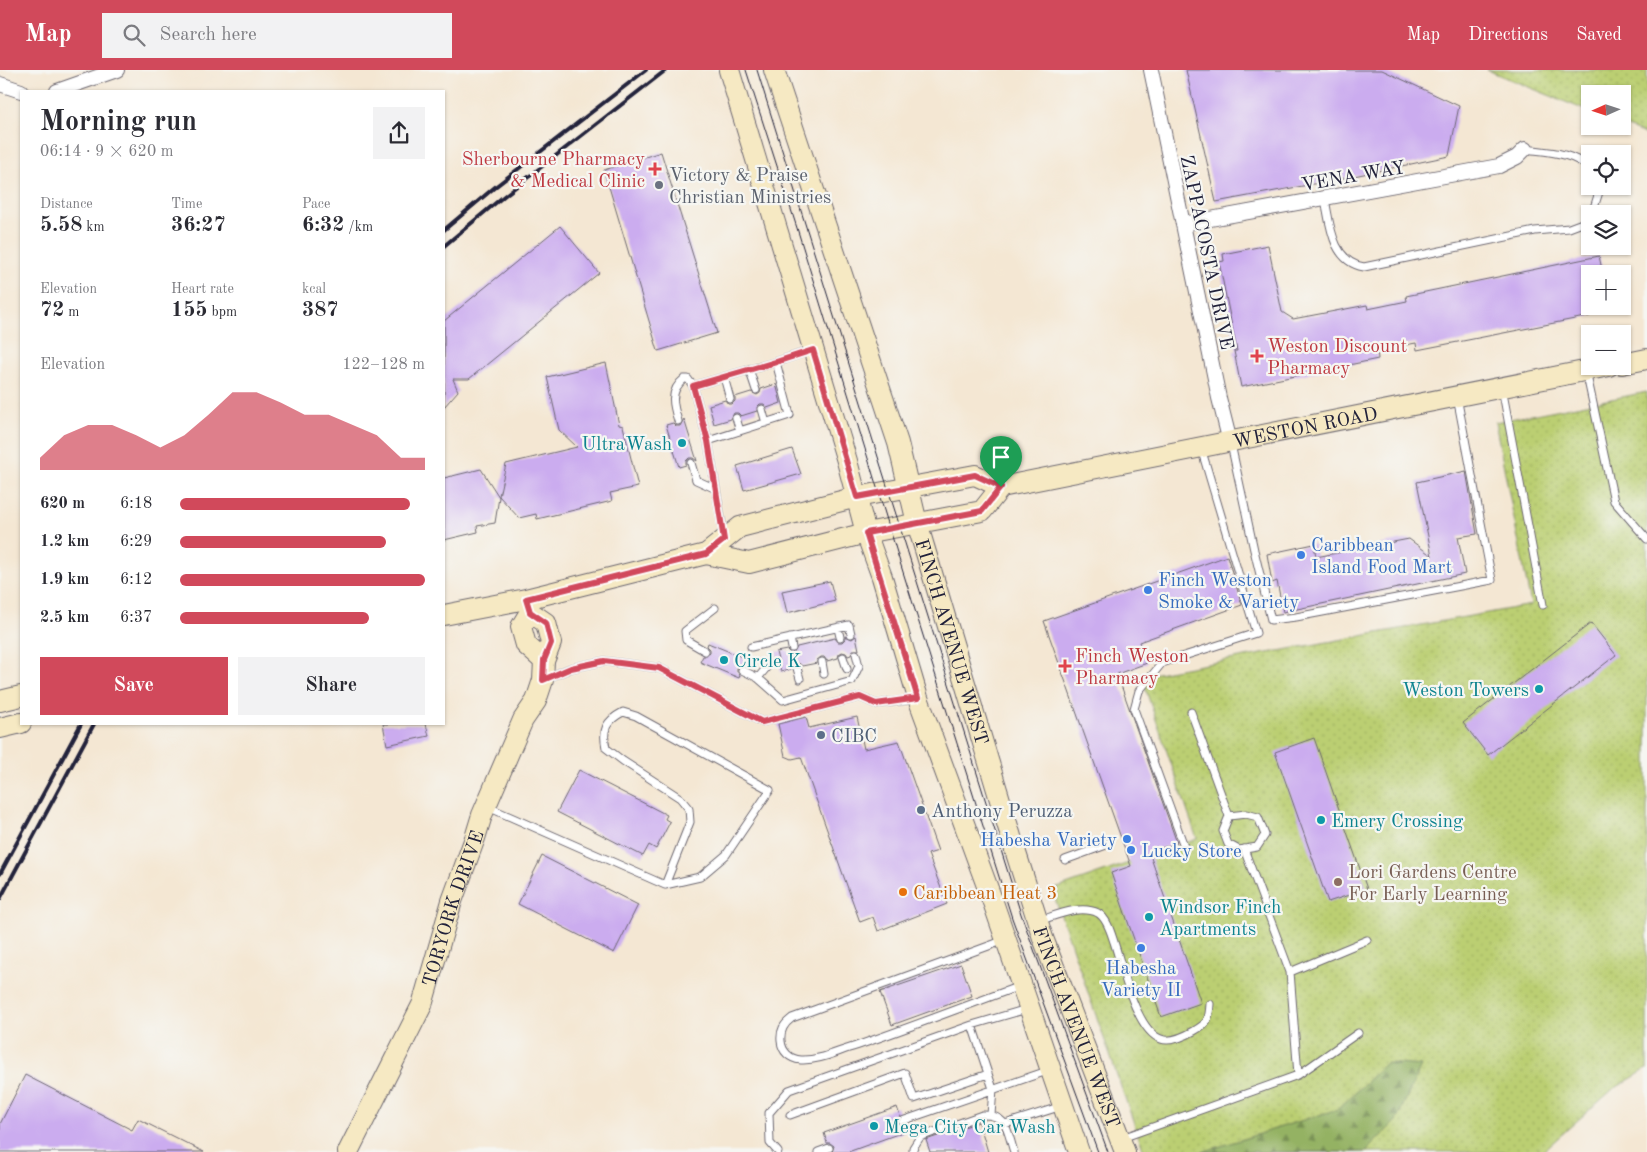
<!DOCTYPE html>
<meta charset="utf-8">
<style>
:root{--surface:#fff;--page:#f2f2f3;--text:#2b2b33;--muted:#7c7c81;--accent:#d1495b}
body{margin:0;font-family:"Old Standard TT",serif;background:var(--page);color:var(--text);height:100vh;display:flex;flex-direction:column;font-size:19px;white-space:nowrap}
*{box-sizing:border-box;margin:0}
p{font-size:16px;color:var(--muted)}
.icon{flex:none;width:28px;height:28px;fill:none;stroke:currentColor;stroke-width:2;stroke-linecap:round;stroke-linejoin:round}
.map{position:relative;flex:1;overflow:hidden}
.panel{position:absolute;left:20px;top:20px;width:425px;height:635px;display:flex;flex-direction:column;background:var(--surface);border-radius:0px;box-shadow:0 1px 4px #0004}
.panel>*{flex:none}
.needle{width:32px;rotate:267deg}
.controls{position:absolute;left:1581px;top:15px;display:grid;gap:10px}
.controls a{display:grid;place-items:center;width:50px;height:50px;border-radius:0px;background:var(--surface);box-shadow:0 1px 4px #0004;font-size:25px}
.pin{position:absolute;display:grid;place-items:center;width:42px;height:42px;color:#fff;margin:-51px -21px;border-radius:50% 50% 50% 0;rotate:-45deg;box-shadow:0 0 5px #0007}
.pin .icon{rotate:45deg}
.round{display:grid;place-items:center;flex:none;width:52px;height:52px;border-radius:0px;background:var(--page)}
.overview{display:flex;align-items:center;justify-content:space-between;height:85px;padding:0 20px}
h1{font-size:28px;font-weight:700;line-height:38px}
.stats{display:grid;grid-template-columns:repeat(3,1fr);gap:8px;height:85px;padding:5px 20px}
.stats div{display:grid;align-content:center}
.stats b{font-size:21px;font-weight:700}
.stats small{font-size:14px;font-weight:400}
.stats p{font-size:14px}
.chart{height:140px;padding:10px 20px}
.chart p{display:flex;justify-content:space-between}
.chart svg{width:100%;height:90px;margin-top:5px;fill:var(--accent);opacity:.7}
.primary-button{display:flex;gap:10px;margin-top:auto;padding:10px 20px}
.primary-button a{flex:1;height:58px;border-radius:0px;background:var(--accent);color:#fff;font-size:20px;font-weight:700;line-height:58px;text-align:center}
.primary-button a+a{background:var(--page);color:var(--text)}
ul{padding:0 20px;list-style:none;font-size:16px}
li{display:grid;grid-template-columns:80px 60px 1fr;align-items:center;height:38px}
li i{height:12px;border-radius:6px;background:var(--accent)}
header{display:flex;align-items:center;gap:30px;box-sizing:border-box;height:70px;padding:0 25px;background:var(--accent);color:#fff}
header strong{font-size:24px}
nav{display:flex;gap:28px;margin-inline-start:auto;font-size:18px}
.search{width:350px;height:45px;background:var(--page);display:flex;align-items:center;gap:12px;box-sizing:border-box;padding:0 18px;border-radius:0px;color:var(--muted);font-size:19px}
.map>svg:first-child{display:block}
.green{fill:url(#green-dots);stroke:#6e7856}
.forest{fill:url(#forest-firs);stroke:#5b6a50}
.building{fill:#cbacef}
.lines{fill:none;stroke-linecap:round;stroke-linejoin:round}
.lane-casing{stroke:#6c6770;stroke-width:9}
.street-casing{stroke:#6c6770;stroke-width:16}
.secondary-casing{stroke:#6c6770;stroke-width:22}
.lane{stroke:#fff;stroke-width:7}
.street{stroke:#fff;stroke-width:14}
.secondary{stroke:#f6e9c3;stroke-width:20}
.tram{stroke:#22223b;stroke-width:1}
.rail{stroke:#22223b;stroke-width:4}
.route-casing{stroke:#fff;stroke-width:10}
.route{stroke:#d1495b;stroke-width:6}
.health-dot{fill:#e0444e;stroke:#f6f6f2;stroke-width:2}
.worship-dot{fill:#6b7280;stroke:#f6f6f2;stroke-width:2}
.culture-dot{fill:#0f9aa8;stroke:#f6f6f2;stroke-width:2}
.shop-dot{fill:#3f7fe0;stroke:#f6f6f2;stroke-width:2}
.service-dot{fill:#5c6f8a;stroke:#f6f6f2;stroke-width:2}
.education-dot{fill:#8d6e63;stroke:#f6f6f2;stroke-width:2}
.food-dot{fill:#e8710a;stroke:#f6f6f2;stroke-width:2}
.labels{text-anchor:middle;stroke-width:4.5;stroke-linejoin:round;paint-order:stroke}
.health-label{font-size:19px;fill:#be3a42;stroke:#f6f6f2;text-anchor:start}
.worship-label{font-size:19px;fill:#5b616d;stroke:#f6f6f2;text-anchor:start}
.street-label{font-size:19px;fill:#22223b;stroke:#f6f6f2}
.culture-label{font-size:19px;fill:#0d838f;stroke:#f6f6f2;text-anchor:start}
.shop-label{font-size:19px;fill:#366cbe;stroke:#f6f6f2;text-anchor:start}
.service-label{font-size:19px;fill:#4e5e75;stroke:#f6f6f2;text-anchor:start}
.education-label{font-size:19px;fill:#785e54;stroke:#f6f6f2;text-anchor:start}
.food-label{font-size:19px;fill:#c56008;stroke:#f6f6f2;text-anchor:start}
</style>
<header>
<strong>Map</strong>
<div class="search"><svg class="icon" aria-label="search" viewBox="0 0 24 24"><circle cx="10" cy="10" r="6"/><path d="M15 15l6 6"/></svg>Search here</div>
<nav><a>Map</a><a>Directions</a><a>Saved</a></nav>
</header>
<div class="map">
<svg width="1647" height="1082" viewBox="0 0 1647 1082">
<defs>
<pattern id="green-dots" width="8" height="8" patternUnits="userSpaceOnUse" patternTransform="scale(1.25)"><rect width="8" height="8" fill="#bbcf72"/><path d="M2 2h.1M6 6h.1" fill="none" stroke="#a0b164" stroke-width="1.8" stroke-linecap="round"/></pattern>
<pattern id="forest-firs" width="22" height="20" patternUnits="userSpaceOnUse" patternTransform="scale(1.25)"><rect width="22" height="20" fill="#94b264"/><path d="M5 1l3.5 6h-7zM16 11l3.5 6h-7z" fill="#789054"/></pattern>
</defs>
<rect width="100%" height="100%" fill="#f6f6f2"/>
<filter id="ink" filterUnits="userSpaceOnUse"><feTurbulence type="fractalNoise" baseFrequency=".02" numOctaves="2"/><feDisplacementMap in="SourceGraphic" scale="10" xChannelSelector="R" yChannelSelector="G"/><feConvolveMatrix kernelMatrix="1 2 1 2 8 2 1 2 1" color-interpolation-filters="sRGB"/></filter>
<filter id="wash" filterUnits="userSpaceOnUse"><feTurbulence type="fractalNoise" baseFrequency=".0096" numOctaves="4" result="noise"/><feDisplacementMap in="SourceGraphic" scale="20" xChannelSelector="R" yChannelSelector="G"/><feGaussianBlur stdDeviation="1.12" result="paint"/><feColorMatrix in="noise" values="0 0 0 0 0 0 0 0 0 0 0 0 0 0 0 0 0 1.4 0 .05"/><feComposite in="paint" operator="in"/></filter>
<g filter="url(#wash)">
<rect width="100%" height="100%" fill="#f4e7d3"/>
<path class="green" d="M1487 0H1647V65L1623 55 1622 24H1590V42Z
M1647 322V999L1612 1020 1542 1082H1144L1052 820 1197 769 1141 606 1531 535 1495 352Z"/>
<path class="forest" d="M1386 993 1421 996 1396 1051 1365 1082H1202L1338 1039Z"/>
<g id="blocks">
<path class="building" d="M1186 0H1382L1459 36 1449 86 1335 110 1216 132Z
M661 82 717 263 658 281 604 100Z
M560 156 599 203 469 309H453L458 321 444 337V251Z
M1268 175 1282 242 1293 249 1367 235 1368 239 1407 231 1406 226 1599 186 1603 204H1590V246L1417 280 1416 273 1377 280 1378 289 1241 317 1234 281H1237L1219 192 1224 191 1223 184Z
M606 293 619 355 623 356 638 417 610 423 612 431 537 449 536 444 519 448 499 426 506 394 577 377 559 360 547 307Z
M776 314 781 333 767 338 764 334H760L757 337V341L741 346 738 343H734L731 349 714 354 709 335 725 330 728 334H732L735 331V327L751 322 757 325 760 323 761 319Z
M684 349 697 391 693 388H689L686 391V395L679 397 666 355 673 353 676 356H680Z
M792 379 801 404 744 420 737 396Z
M481 399 499 427 495 453 477 456 478 462 444 470V408Z
M1466 401 1477 464 1458 467 1465 504 1283 542 1277 511 1272 513 1267 484 1314 474 1316 487 1409 469 1432 486 1417 412Z
M1227 486 1242 535 1139 572 1147 593 1117 604 1177 773 1149 782 1201 933 1161 947 1111 803 1131 796 1044 551Z
M830 511 835 531 787 543 782 521Z
M1591 553 1616 585 1488 685 1463 653Z
M845 566 852 569 856 566 859 580H853L851 585 848 586 846 583 842 582 839 584 838 588 827 591 824 587H821L817 590V593L802 596 800 594 796 593 793 595 792 599 781 602 776 582 787 580 790 583H794L797 577 835 568 838 572H842L845 569Z
M708 573 747 589 744 595H740L737 598V602L740 605 739 608 700 592 703 586H707L710 583V579L707 576Z
M806 647 809 658 857 647 864 679 899 671 938 781 928 784 947 834 878 861 873 847 860 852 801 687 792 689 785 686 778 654Z
M383 654H426L429 666 387 675Z
M1314 668 1367 819 1328 832 1275 682Z
M579 700 667 745 665 749 670 752 656 779 649 775 643 786 557 742Z
M542 786 638 835 614 883 518 834Z
M961 894 972 926 892 955 880 922Z
M25 1005 132 1060 138 1049 204 1082H0V1054Z
M897 1037 900 1046 897 1050V1053L901 1056H904L906 1061 848 1082H832L834 1076 830 1073H827L824 1063Z
M979 1052 988 1082H930L926 1070Z"/>
</g>
</g>
<g filter="url(#ink)">
<use href="#blocks" fill-opacity="0" stroke="#6c6770" stroke-width="1"/>
<g class="lines">
<defs>
<path id="lane" d="M1525 79C1547 82 1573 82 1590 99
M1325 129C1330 154 1332 192 1364 197L1535 161 1569 158 1585 152 1590 147
M1592 144 1599 122 1598 116
M749 299 756 320
M1586 301 1614 431 1647 469
M724 307 730 329
M693 316 776 292
M1502 318 1543 535
M762 339 766 353
M736 348 740 361
M678 351C673 335 669 321 684 309H688L693 316 708 371
M1231 374 1254 480 1271 550 1296 547 1492 510 1457 327
M691 393 696 410 716 419
M724 467 708 371 790 345 776 292 812 280
M838 558 840 567
M790 568 792 578
M751 577 849 555 851 564
M705 581 686 570 685 561 715 538
M843 587 847 599
M822 592 824 604
M797 598 800 609
M742 600 758 608 783 630 852 611 859 596 856 584
M758 608 767 597
M545 609 571 598 604 591 659 598 762 652 860 627 876 634 916 629
M1191 642 1229 746 1223 761 1228 774 1239 780 1257 777 1265 765 1258 747 1246 744 1229 746
M488 737 665 815 690 752 689 739 680 728 623 691 606 678C602 659 606 651 623 642L636 646 770 720 726 785 700 807 665 815
M1184 776 1134 639 1139 621 1162 593 1256 563 1201 378
M1244 779 1290 902
M1065 790 1109 774
M1038 851C1055 846 1080 834 1098 843 1107 848 1111 863 1114 872 1122 896 1136 961 1161 969 1171 973 1185 966 1194 961 1208 953 1209 950 1210 934
M1005 870 792 948C784 954 780 960 781 971 782 981 789 989 801 990 819 991 838 981 856 976 911 957 965 936 1020 916
M972 955 993 1019 991 1045
M1298 1005 1358 963
M790 1045 905 1003 914 1029 988 1004
M902 1051 1050 1000
M1005 1054 1062 1036
M1122 1068 1298 1005 1290 902 1367 870
M778 1082 770 1073 769 1043 789 1020 972 955 1027 939
M818 1082 829 1078
M913 1082V1078L920 1067 982 1045C1008 1044 1007 1061 1014 1082"/>
<path id="street" d="M1151 0 1219 328 1230 372
M0 14 21 21
M57 21 117 0
M1183 154 1499 96 1517 87 1525 79"/>
<g id="secondary">
<path d="M729 0 847 391 866 463 882 507 918 628 994 835 1079 1082"/>
<path id="s1" d="M774 0 898 373 917 453 1015 780 1043 868 1125 1082"/>
<path d="M1622 294 1647 289"/>
<path d="M706 484 749 493 866 463 982 441 1001 417"/>
<path d="M530 542 521 557 526 575 544 591"/>
<path id="s2" d="M444 545 526 529 706 484 740 457 857 427 975 405 1001 417 1609 296"/>
<path d="M0 631 21 626"/>
<path d="M0 658 21 653"/>
<path id="s3" d="M348 1082 422 935 452 831 475 768 482 745 523 650 536 631 543 610 544 591 551 573 546 553 530 542"/>
</g>
</defs>
<use href="#lane" class="lane-casing"/>
<use href="#street" class="street-casing"/>
<use href="#secondary" class="secondary-casing"/>
<use href="#lane" class="lane"/>
<use href="#street" class="street"/>
<use href="#secondary" class="secondary"/>
<path class="tram" d="M746 0 797 158 903 502 1012 848 1098 1082
M757 0 1021 844 1108 1082"/>
<path class="rail" d="M444 160 495 117 646 0
M444 176 504 126 666 0
M0 804 81 654
M0 829 94 654"/>
</g>
</g>
<g class="lines" filter="url(#ink)">
<defs>
<path id="route" d="M813 280 857 427 975 405 1001 417 982 441 866 463 918 628 876 634 860 627 762 652 659 598 604 591 571 598 543 610 544 590 551 573 546 553 530 542 526 529 706 484 724 470 708 371 693 316 776 292Z"/>
</defs>
<use href="#route" class="route-casing"/>
<use href="#route" class="route"/>
</g>
<g class="health-dot">
<path d="M652.5 91.5h5v5h5v5h-5v5h-5v-5h-5v-5h5z"/>
<path d="M1254.5 278.5h5v5h5v5h-5v5h-5v-5h-5v-5h5z"/>
<path d="M1062.5 588.5h5v5h5v5h-5v5h-5v-5h-5v-5h5z"/>
</g>
<circle class="worship-dot" cx="659" cy="115" r="5"/>
<g class="culture-dot">
<circle cx="682" cy="373" r="5"/>
<circle cx="724" cy="590" r="5"/>
<circle cx="1539" cy="619" r="5"/>
<circle cx="1321" cy="750" r="5"/>
<circle cx="1149" cy="847" r="5"/>
<circle cx="874" cy="1056" r="5"/>
</g>
<g class="shop-dot">
<circle cx="1301" cy="485" r="5"/>
<circle cx="1148" cy="520" r="5"/>
<circle cx="1127" cy="769" r="5"/>
<circle cx="1131" cy="780" r="5"/>
<circle cx="1141" cy="878" r="5"/>
</g>
<g class="service-dot">
<circle cx="821" cy="665" r="5"/>
<circle cx="921" cy="740" r="5"/>
</g>
<circle class="education-dot" cx="1338" cy="812" r="5"/>
<circle class="food-dot" cx="903" cy="822" r="5"/>
<g class="labels">
<g class="health-label">
<text x="645" y="95" text-anchor="end">Sherbourne Pharmacy<tspan x="645" dy="22">&amp; Medical Clinic</tspan></text>
<text x="1267" y="282">Weston Discount<tspan x="1267" dy="22">Pharmacy</tspan></text>
<text x="1075" y="592">Finch Weston<tspan x="1075" dy="22">Pharmacy</tspan></text>
</g>
<g class="worship-label">
<text x="669" y="111">Victory &amp; Praise<tspan x="669" dy="22">Christian Ministries</tspan></text>
</g>
<g class="street-label">
<text transform="translate(1353 105) rotate(-10)" y="7">VENA WAY</text>
<text transform="translate(1208 182) rotate(78)" y="7">ZAPPACOSTA DRIVE</text>
<text dy="7" stroke="none"><textPath href="#s2" startOffset="892">WESTON ROAD</textPath></text>
<text dy="7" stroke="none"><textPath href="#s1" startOffset="599">FINCH AVENUE WEST</textPath></text>
<text dy="7" stroke="none"><textPath href="#s3" startOffset="266">TORYORK DRIVE</textPath></text>
<text dy="7" stroke="none"><textPath href="#s1" startOffset="1004">FINCH AVENUE WEST</textPath></text>
</g>
<g class="culture-label">
<text x="672" y="380" text-anchor="end">UltraWash</text>
<text x="734" y="597">Circle K</text>
<text x="1529" y="626" text-anchor="end">Weston Towers</text>
<text x="1331" y="757">Emery Crossing</text>
<text x="1159" y="843">Windsor Finch<tspan x="1159" dy="22">Apartments</tspan></text>
<text x="884" y="1063">Mega City Car Wash</text>
</g>
<g class="shop-label">
<text x="1311" y="481">Caribbean<tspan x="1311" dy="22">Island Food Mart</tspan></text>
<text x="1158" y="516">Finch Weston<tspan x="1158" dy="22">Smoke &amp; Variety</tspan></text>
<text x="1117" y="776" text-anchor="end">Habesha Variety</text>
<text x="1141" y="787">Lucky Store</text>
<text x="1141" y="904" text-anchor="middle">Habesha<tspan x="1141" dy="22">Variety II</tspan></text>
</g>
<g class="service-label">
<text x="831" y="672">CIBC</text>
<text x="931" y="747">Anthony Peruzza</text>
</g>
<g class="education-label">
<text x="1348" y="808">Lori Gardens Centre<tspan x="1348" dy="22">For Early Learning</tspan></text>
</g>
<g class="food-label">
<text x="913" y="829">Caribbean Heat 3</text>
</g>
</g>
</svg>
<div class="controls">
<a><svg class="needle" viewBox="-14 -14 28 28"><path d="M0-13l5 13h-10z" fill="#e53935"/><path d="M0 13l5-13h-10z" fill="#7c7c81"/></svg></a>
<a><svg class="icon" aria-label="locate" viewBox="0 0 24 24"><circle cx="12" cy="12" r="6"/><path d="M12 2v4M12 18v4M2 12h4M18 12h4"/></svg></a>
<a><svg class="icon" aria-label="layers" viewBox="0 0 24 24"><path d="M12 4l9 5-9 5-9-5zM3 14l9 5 9-5"/></svg></a>
<a>+</a>
<a>−</a>
</div>
<div class="pin" style="left:1001px;top:417px;background:#1e9e55"><svg class="icon" aria-label="arrive" viewBox="0 0 24 24"><path d="M6 21V4h12l-3 4 3 4H6"/></svg></div>
<section class="panel">
<div class="overview"><div><h1>Morning run</h1><p>06:14 · 9 × 620 m</p></div><a class="round"><svg class="icon" aria-label="share" viewBox="0 0 24 24"><path d="M12 15V3M7 8l5-5 5 5M5 13v7h14v-7"/></svg></a></div>
<div class="stats">
<div><p>Distance</p><b>5.58<small> km</small></b></div>
<div><p>Time</p><b>36:27</b></div>
<div><p>Pace</p><b>6:32<small> /km</small></b></div>
</div>
<div class="stats">
<div><p>Elevation</p><b>72<small> m</small></b></div>
<div><p>Heart rate</p><b>155<small> bpm</small></b></div>
<div><p>kcal</p><b>387</b></div>
</div>
<div class="chart"><p><span>Elevation</span>122–128 m</p>
<svg viewBox="0 0 160 44" preserveAspectRatio="none"><path d="M0 44V38L10 27L20 22L30 22L40 27L50 33L60 27L70 17L80 6L90 6L100 11L110 17L120 17L130 22L140 27L150 38L160 38V44z"/></svg>
</div>
<ul>
<li><b>620 m</b>6:18<i style="width:94%"></i></li>
<li><b>1.2 km</b>6:29<i style="width:84%"></i></li>
<li><b>1.9 km</b>6:12<i style="width:100%"></i></li>
<li><b>2.5 km</b>6:37<i style="width:77%"></i></li>
</ul>
<div class="primary-button"><a>Save</a><a>Share</a></div>
</section>
</div>
